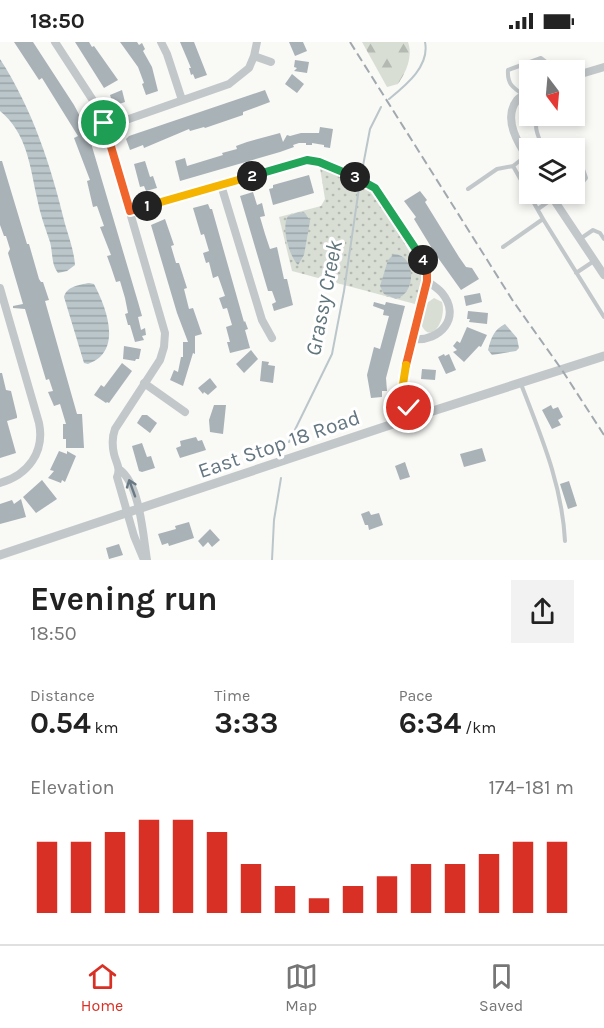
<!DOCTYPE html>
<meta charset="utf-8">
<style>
:root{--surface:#fff;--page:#f2f2f2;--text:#222;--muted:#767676;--line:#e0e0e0;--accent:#d93025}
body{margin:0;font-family:Karla,sans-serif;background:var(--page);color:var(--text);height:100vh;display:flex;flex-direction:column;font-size:22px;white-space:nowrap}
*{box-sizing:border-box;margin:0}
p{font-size:20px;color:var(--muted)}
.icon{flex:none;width:33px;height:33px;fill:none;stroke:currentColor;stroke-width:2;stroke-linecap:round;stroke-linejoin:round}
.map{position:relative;height:518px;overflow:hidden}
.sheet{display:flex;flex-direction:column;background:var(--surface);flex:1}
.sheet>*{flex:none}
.needle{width:39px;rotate:164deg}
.buttons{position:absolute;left:519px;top:18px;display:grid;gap:12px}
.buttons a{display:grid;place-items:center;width:66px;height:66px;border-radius:0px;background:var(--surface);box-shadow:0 3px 9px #0003;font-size:30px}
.pin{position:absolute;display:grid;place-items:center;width:51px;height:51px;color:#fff;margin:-26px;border:3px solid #fff;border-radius:50%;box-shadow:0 2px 6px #0007}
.km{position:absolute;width:30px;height:30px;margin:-15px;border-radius:50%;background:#222;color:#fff;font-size:16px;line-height:30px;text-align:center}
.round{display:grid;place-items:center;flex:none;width:63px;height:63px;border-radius:0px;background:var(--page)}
.head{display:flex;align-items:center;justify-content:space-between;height:102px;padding:0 30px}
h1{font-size:33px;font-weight:700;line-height:45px}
.metrics{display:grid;grid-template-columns:repeat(3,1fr);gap:9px;height:102px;padding:6px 30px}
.metrics div{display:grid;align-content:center}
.metrics b{font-size:30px;font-weight:700}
.metrics small{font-size:16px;font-weight:400}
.metrics p{font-size:16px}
.chart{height:168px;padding:12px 30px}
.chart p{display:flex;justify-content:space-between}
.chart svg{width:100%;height:108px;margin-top:6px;stroke:var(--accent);stroke-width:6}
.status{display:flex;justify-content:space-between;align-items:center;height:42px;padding:0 30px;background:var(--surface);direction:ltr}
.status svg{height:16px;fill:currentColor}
.tabs{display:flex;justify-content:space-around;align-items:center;height:84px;border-top:2px solid var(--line);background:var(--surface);font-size:16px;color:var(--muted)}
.tabs a{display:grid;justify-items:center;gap:3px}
.tabs .on{color:var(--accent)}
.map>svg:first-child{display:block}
.green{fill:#d9ded5}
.forest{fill:url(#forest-firs)}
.park{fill:url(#park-dots)}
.water{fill:url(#water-rules)}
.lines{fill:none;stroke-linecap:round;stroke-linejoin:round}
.stream{stroke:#bac6c9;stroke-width:2}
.building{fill:#a9b2b7}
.service{stroke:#c2c7ca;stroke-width:4}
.minor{stroke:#c2c7ca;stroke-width:8}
.tertiary{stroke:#c2c7ca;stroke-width:9}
.rail{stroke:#a1a9ae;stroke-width:2;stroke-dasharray:9 4.5;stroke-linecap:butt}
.oneway{stroke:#697a85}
.split-1-casing{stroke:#fff;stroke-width:12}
.split-2-casing{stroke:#fff;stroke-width:12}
.split-3-casing{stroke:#fff;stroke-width:12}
.split-4-casing{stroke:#fff;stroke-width:12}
.split-5-casing{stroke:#fff;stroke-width:12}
.split-6-casing{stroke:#fff;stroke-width:12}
.split-1{stroke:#f0652b;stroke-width:8}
.split-2{stroke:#f5b400;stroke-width:8}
.split-3{stroke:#22a559;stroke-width:8}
.split-4{stroke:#22a559;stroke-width:8}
.split-5{stroke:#f0652b;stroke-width:8}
.split-6{stroke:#f5b400;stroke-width:8}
.labels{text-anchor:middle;stroke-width:6;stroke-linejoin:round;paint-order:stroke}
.street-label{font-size:21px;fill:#647681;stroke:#fff}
.water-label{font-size:22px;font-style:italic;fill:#5f757b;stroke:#fff}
</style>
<div class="status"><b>18:50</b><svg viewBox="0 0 49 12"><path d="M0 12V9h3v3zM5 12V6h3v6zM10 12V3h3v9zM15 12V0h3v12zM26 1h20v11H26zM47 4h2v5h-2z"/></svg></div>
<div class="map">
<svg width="604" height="518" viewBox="0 0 604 518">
<defs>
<pattern id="forest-firs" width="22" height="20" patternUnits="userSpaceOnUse" patternTransform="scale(1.5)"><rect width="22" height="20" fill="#d9ded5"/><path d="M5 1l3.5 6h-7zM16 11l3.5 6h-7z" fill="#b4b9b2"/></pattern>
<pattern id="park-dots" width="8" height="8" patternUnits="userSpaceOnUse" patternTransform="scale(1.5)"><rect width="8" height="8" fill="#d9ded5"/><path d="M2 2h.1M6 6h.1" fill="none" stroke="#b4b9b2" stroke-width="1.8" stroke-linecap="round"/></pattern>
<pattern id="water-rules" width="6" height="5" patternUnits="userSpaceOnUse" patternTransform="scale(1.5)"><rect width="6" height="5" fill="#bac6c9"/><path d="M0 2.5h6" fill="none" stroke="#9ba5a9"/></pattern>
</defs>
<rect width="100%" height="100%" fill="#f9f9f6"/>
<path class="green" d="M434 256 442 260C447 277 431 305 421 282L427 261Z"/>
<path class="forest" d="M362 0H408C413 15 406 30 398 42L387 45Z"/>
<path class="park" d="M320 126 361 143 374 150 421 229 422 237 415 262 292 229 279 175 321 164 325 157Z"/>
<path class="water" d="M0 17C33 68 51 124 65 182 69 196 74 209 75 223L67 229 58 231C51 222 53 211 50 200 45 185 40 172 37 156 30 124 27 91 0 69Z
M299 170 305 171 310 179 304 213 298 223C289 214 281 185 288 174Z
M394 212C416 213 417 251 396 257L384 252 380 244 388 218Z
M89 241 94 242C104 261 119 297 100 315 97 318 92 320 88 322L84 321 64 255C67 244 79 243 89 241Z
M505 282 517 296 519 306 516 309 492 313 488 308C491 297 493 288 505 282Z"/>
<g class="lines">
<path class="stream" d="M389 57C406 43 430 24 425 0
M362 129 370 87 381 65
M289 400 332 312 344 249 359 146
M272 518 274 478 281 436"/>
</g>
<path class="building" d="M14 0H33L74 63 83 80 80 82 85 92 88 91 138 260 142 274 138 275 141 288 145 286 146 293 142 294 144 298 135 300 130 283H128L125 272 128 271 125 256 120 239 116 240 111 225 107 214 111 213 100 185 104 184 97 164 93 165 87 139 90 138 74 96 78 94 42 36 39 38Z
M75 0H89L92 5 94 4 118 38 104 46Z
M120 0H137L139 3 142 1 145 7 143 9 152 25 158 49 146 53 142 42 144 41 138 25Z
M180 0H194L207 33 195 37 193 32 191 33 189 26H191Z
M289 0H303L307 9 295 14Z
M295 18 309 20 307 31 294 29 297 26 294 25Z
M292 32 304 42 297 51 285 42Z
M122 48 125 60 116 63 114 58 112 59 110 53Z
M265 48 270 60 243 70V73L205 86 204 85 190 89 189 87 144 106 143 103 130 108 126 97 129 94Z
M320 85 333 87 330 106 324 105V103L312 101V103H306V101H299L293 103 294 105 280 110 180 139 175 119 185 116 187 124 223 113 222 111 237 107 236 104 247 100 280 91 283 100 287 93 290 94 301 91H319Z
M0 119H2L27 202H29L39 237 41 240H43L49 258 45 259 77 372H82L84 406H66V397H63V382H66L60 362 54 364 48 350 53 349 49 337 46 338 25 267 13 266V264L23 262 8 211 10 207 6 194H4L0 183Z
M145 119 150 135 153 134 157 146 146 149 144 144 140 145 134 122Z
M309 133 314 151 273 163 269 147 273 146V143Z
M420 149 427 158 425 160 459 215 466 225 472 226 479 237 461 248 436 213 414 177 416 175 404 159Z
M253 150 257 163 262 161 265 174 260 175 265 192 270 207 277 205 284 237H287L293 263 274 269 272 262 276 260 272 249H268L240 154Z
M208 162 210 167H212L244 280 245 279 248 287 245 288 250 306 230 311 227 300H230L226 285 232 283 227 266 223 267 219 256 225 254 218 234 213 236 209 220 206 221 203 211 209 209 204 192 201 193 193 166Z
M165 177 174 203 171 204 176 221H179L187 246 184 247 189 267 193 266 202 292 195 294V312L193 311 183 344 170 338 174 328 178 330 181 315H183V300H188L177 271 151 183Z
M480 251 482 260 466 264 464 254Z
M374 260 385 263 386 260 405 264 386 336 387 349H382V355L371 356 367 333 374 305 380 307 389 274 383 273 384 268 373 264Z
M468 269 488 271 487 282 469 280 470 277H467Z
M467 285 487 293 481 305 479 304 464 320 453 310 457 308 453 304 457 299 460 301Z
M124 304 141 307 139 317H136L135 319 123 317Z
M251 308 258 317 244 331 236 322Z
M444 312 445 314 449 312 456 328 446 332 438 315Z
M262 319 269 320 268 323 275 324 273 341 260 339Z
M122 321 132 329 109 361 107 360 106 361 94 353 101 343 104 345Z
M422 327 436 328 435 338 421 337Z
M0 331H2L6 348 11 349 17 374V376L7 379 16 411 0 416Z
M210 336 217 345 208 353 204 350 203 352 198 346Z
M214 363H226L223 392 210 390 209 378Z
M551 363 553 367 558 365 563 375 558 378 561 383 552 387 542 368Z
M142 373H147L157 381 150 391 137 381Z
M196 395 198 399 202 398 206 408 180 416 176 406 181 404 180 399Z
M142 401 147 415 151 414 155 426 142 430 139 429 132 404Z
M482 406 486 419 464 425 460 412Z
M59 409 67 412V409L76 414 65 440 62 438 61 441 48 436 54 429 50 428Z
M405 420 410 435 400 438 395 424Z
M42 438 57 457 36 471 23 455Z
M569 439 577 464 568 467 560 442Z
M21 457 26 475 0 482V462L12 458 14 462Z
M369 469 371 473 379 471 383 483 369 488 368 483H365L361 472Z
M189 480 194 496 169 504 168 501 162 503 158 492 176 487 175 484Z
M210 487 220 498 212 505 208 500 203 505 198 499Z
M119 502 123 513 109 517 106 506Z"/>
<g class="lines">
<path class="service" d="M574 51 581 48 576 35
M524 53C513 46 507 42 508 28L541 16 550 23 552 28
M539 74C532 83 539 96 543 106
M574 112 578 113 586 136 582 141 574 143
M526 114 513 124 543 177 604 275
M468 147 497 127 513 124
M538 167 552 157
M580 197 593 188 600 191 604 197
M503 205 543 177
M576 231 594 219
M521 342C541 394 562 442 565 499"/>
<path class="minor" d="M55 0 96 63 104 81 165 291 164 305 160 318 115 387C112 395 112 403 114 412 116 421 121 426 117 435L134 494 144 518
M161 0 167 12 182 58
M254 14 271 20
M574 34 604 25
M530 50C526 52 520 54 517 58 502 77 519 103 530 120
M106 85 229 42 249 26 254 14 257 0
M221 143 262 278 272 296
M550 152 604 233
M130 169 307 118 319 120 372 143 422 216C439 244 404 307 403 339 402 351 408 365 411 376
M0 246 39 381C45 410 28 433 0 441
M413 297C440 300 462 275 442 251 438 246 432 243 427 239
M144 341 185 370
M120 428C140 443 143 493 147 518"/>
<path class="tertiary" d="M0 513 411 376 604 314"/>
<path class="rail" d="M350 0 513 259 562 328 604 393"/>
</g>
<defs><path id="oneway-shaft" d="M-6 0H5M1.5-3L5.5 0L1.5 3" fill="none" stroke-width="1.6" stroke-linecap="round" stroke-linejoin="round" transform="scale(1.5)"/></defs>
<use class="oneway" href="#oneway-shaft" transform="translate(132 446) rotate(-110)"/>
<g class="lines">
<defs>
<path id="split-1" d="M104 81 130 169 147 164"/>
<path id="split-2" d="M147 164 252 134"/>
<path id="split-3" d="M252 134 307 118 319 120 355 135"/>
<path id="split-4" d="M355 135 375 146 423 218"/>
<path id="split-5" d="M406 323 427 239V227L423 218"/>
<path id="split-6" d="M406 323 403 342 409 366"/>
</defs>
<use href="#split-1" class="split-1-casing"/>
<use href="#split-2" class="split-2-casing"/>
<use href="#split-3" class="split-3-casing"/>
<use href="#split-4" class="split-4-casing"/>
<use href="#split-5" class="split-5-casing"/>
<use href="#split-6" class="split-6-casing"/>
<use href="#split-1" class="split-1"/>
<use href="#split-2" class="split-2"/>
<use href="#split-3" class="split-3"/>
<use href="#split-4" class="split-4"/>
<use href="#split-5" class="split-5"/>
<use href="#split-6" class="split-6"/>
</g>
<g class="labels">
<g class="street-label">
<text transform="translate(279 402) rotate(-19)" y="7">East Stop 18 Road</text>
</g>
<g class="water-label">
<text transform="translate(323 256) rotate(-79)" y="8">Grassy Creek</text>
</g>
</g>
</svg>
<div class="buttons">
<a><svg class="needle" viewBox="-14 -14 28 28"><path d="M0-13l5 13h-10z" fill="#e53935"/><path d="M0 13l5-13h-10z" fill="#767676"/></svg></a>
<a><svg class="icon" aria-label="layers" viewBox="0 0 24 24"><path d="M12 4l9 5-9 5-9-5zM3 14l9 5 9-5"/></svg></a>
</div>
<div class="pin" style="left:104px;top:81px;background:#1e9e55"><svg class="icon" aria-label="arrive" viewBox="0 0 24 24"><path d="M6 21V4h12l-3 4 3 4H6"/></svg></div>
<div class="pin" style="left:409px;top:366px;background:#d93025"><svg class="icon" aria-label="check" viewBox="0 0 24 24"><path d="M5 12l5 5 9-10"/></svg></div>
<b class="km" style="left:147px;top:164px">1</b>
<b class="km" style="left:252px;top:134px">2</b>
<b class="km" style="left:355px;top:135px">3</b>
<b class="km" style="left:423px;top:218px">4</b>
</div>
<section class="sheet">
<div class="head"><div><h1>Evening run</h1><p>18:50</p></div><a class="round"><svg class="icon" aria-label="share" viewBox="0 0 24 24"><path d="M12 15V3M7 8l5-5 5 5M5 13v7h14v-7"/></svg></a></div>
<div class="metrics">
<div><p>Distance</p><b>0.54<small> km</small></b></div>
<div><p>Time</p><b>3:33</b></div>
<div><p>Pace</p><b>6:34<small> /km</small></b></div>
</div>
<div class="chart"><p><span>Elevation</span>174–181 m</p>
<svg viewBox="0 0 160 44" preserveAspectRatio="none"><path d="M5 44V15M15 44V15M25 44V11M35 44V6M45 44V6M55 44V11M65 44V24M75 44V33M85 44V38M95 44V33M105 44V29M115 44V24M125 44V24M135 44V20M145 44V15M155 44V15"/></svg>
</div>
</section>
<nav class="tabs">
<a class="on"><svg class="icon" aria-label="home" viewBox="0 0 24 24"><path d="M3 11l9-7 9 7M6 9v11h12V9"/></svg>Home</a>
<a><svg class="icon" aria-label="map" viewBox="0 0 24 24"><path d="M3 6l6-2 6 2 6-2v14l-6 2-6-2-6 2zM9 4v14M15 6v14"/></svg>Map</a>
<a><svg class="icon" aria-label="saved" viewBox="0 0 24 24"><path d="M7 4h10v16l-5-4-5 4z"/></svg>Saved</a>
</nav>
